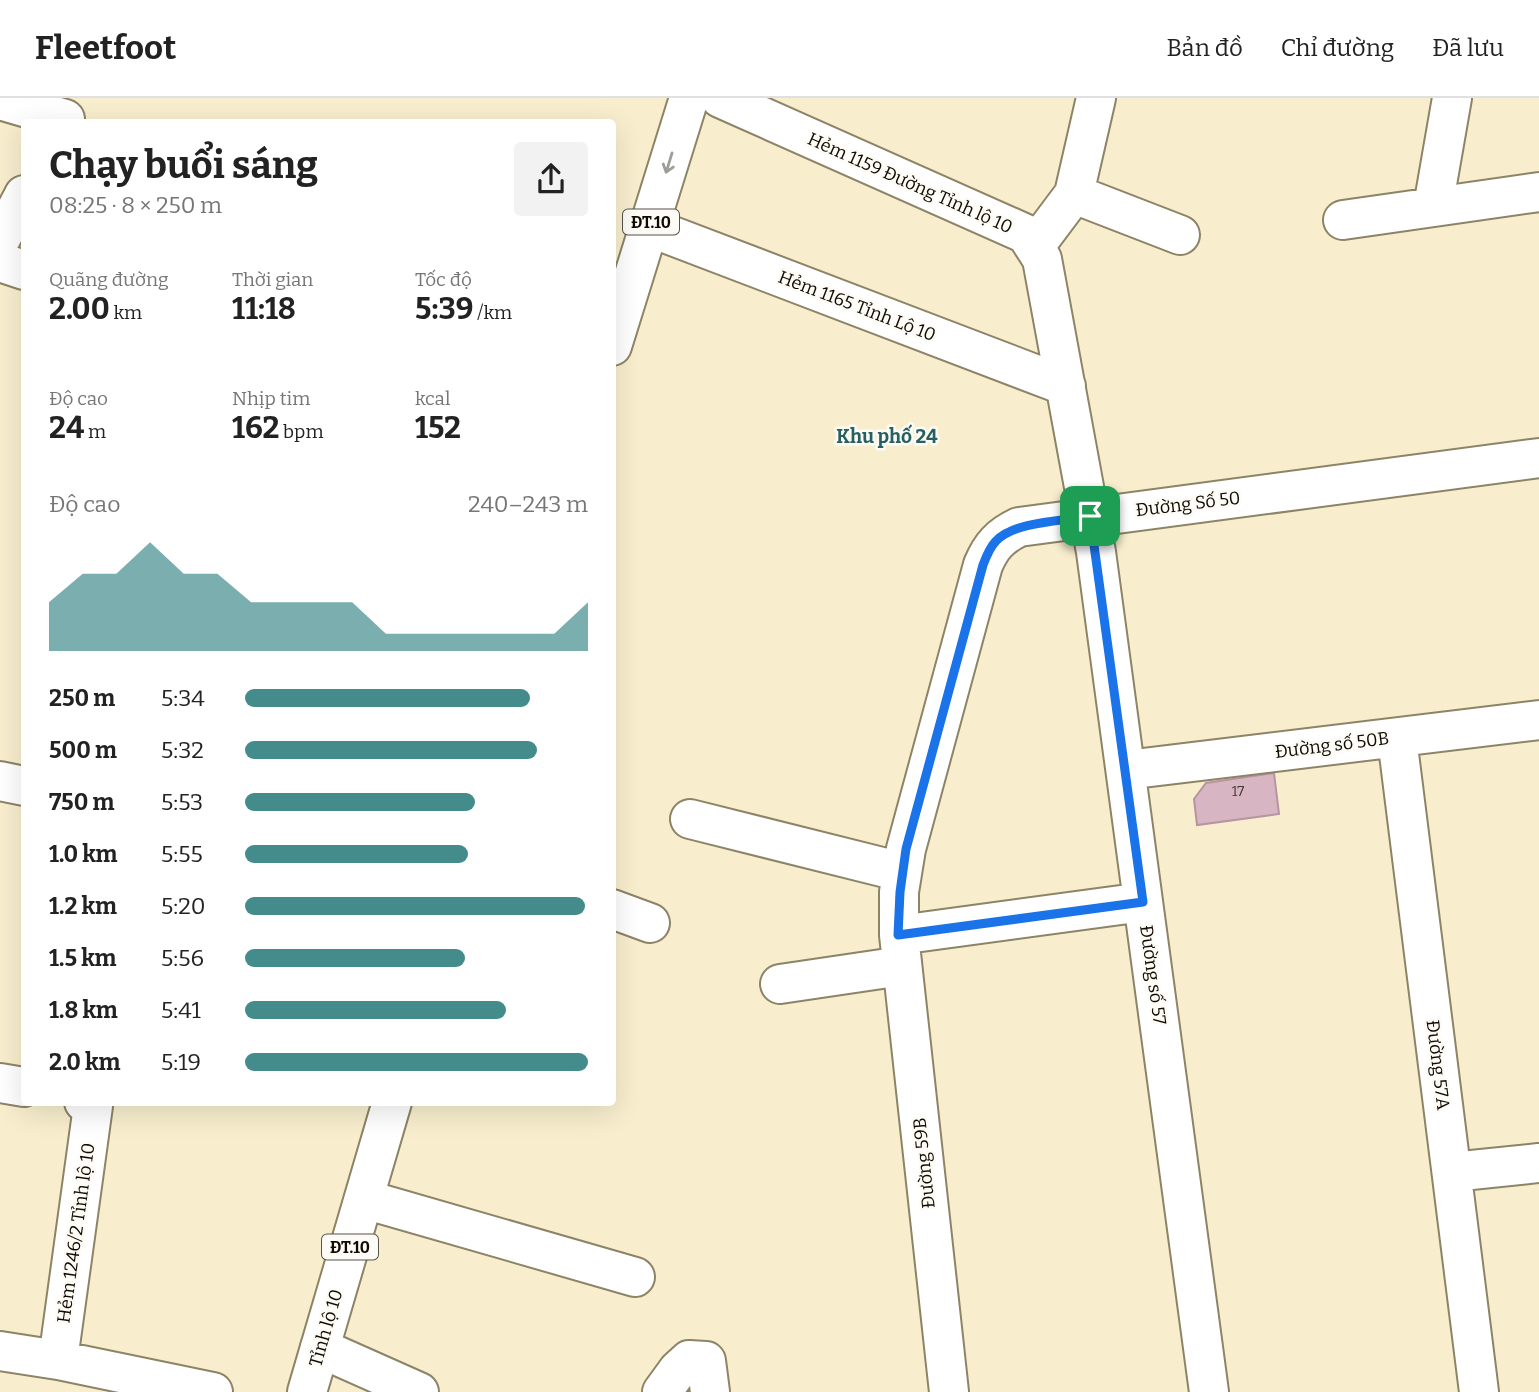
<!DOCTYPE html>
<html lang="vi">
<meta charset="utf-8">
<style>
:root{--surface:#fff;--page:#f2f2f2;--text:#222;--muted:#767676;--line:#e0e0e0;--accent:#448c8c}
body{margin:0;font-family:Bitter,serif;background:var(--page);color:var(--text);height:100vh;display:flex;flex-direction:column;font-size:26px;white-space:nowrap}
*{box-sizing:border-box;margin:0}
p{font-size:23px;color:var(--muted)}
.icon{flex:none;width:38px;height:38px;fill:none;stroke:currentColor;stroke-width:2;stroke-linecap:round;stroke-linejoin:round}
.map{position:relative;flex:1;overflow:hidden}
.details{position:absolute;left:21px;top:21px;width:595px;height:987px;display:flex;flex-direction:column;background:var(--surface);border-radius:7px;box-shadow:0 7px 28px #0002}
.details>*{flex:none}
.pin{position:absolute;display:grid;place-items:center;width:60px;height:60px;color:#fff;margin:-30px;border-radius:14px;box-shadow:0 4px 10px #0006}
.round{display:grid;place-items:center;flex:none;width:74px;height:74px;border-radius:7px;background:var(--page)}
.head{display:flex;align-items:center;justify-content:space-between;height:119px;padding:0 28px}
h1{font-size:38px;font-weight:700;line-height:52px}
.metrics{display:grid;grid-template-columns:repeat(3,1fr);gap:10px;height:119px;padding:7px 28px}
.metrics div{display:grid;align-content:center}
.metrics b{font-size:30px;font-weight:700}
.metrics small{font-size:19px;font-weight:400}
.metrics p{font-size:19px}
.chart{height:196px;padding:14px 28px}
.chart p{display:flex;justify-content:space-between}
.chart svg{width:100%;height:126px;margin-top:7px;fill:var(--accent);opacity:.7}
ul{padding:0 28px;list-style:none;font-size:23px}
li{display:grid;grid-template-columns:112px 84px 1fr;align-items:center;height:52px}
li i{height:18px;border-radius:9px;background:var(--accent)}
header{display:flex;align-items:center;gap:42px;box-sizing:border-box;height:98px;padding:0 35px;background:var(--surface);border-bottom:2px solid var(--line)}
header strong{font-size:33px}
nav{display:flex;gap:38px;margin-inline-start:auto;font-size:24px}
.map>svg:first-child{display:block}
.building{fill:#d8b5c2;stroke:#b694a1;stroke-width:2}
.lines{fill:none;stroke-linecap:round;stroke-linejoin:round}
.minor-casing{stroke:#8d8366;stroke-width:42}
.major-casing{stroke:#8d8366;stroke-width:42}
.minor{stroke:#fff;stroke-width:38}
.major{stroke:#fff;stroke-width:38}
.oneway{stroke:#9f9d9a}
.route-casing{stroke:#fff;stroke-width:14}
.route{stroke:#1a73e8;stroke-width:9}
.labels{text-anchor:middle;stroke-width:5;stroke-linejoin:round;paint-order:stroke}
.number-label{font-size:14px;fill:#413633}
.shield{fill:#fdfbf5;stroke:#56534c;stroke-width:2}
.shield-label{font-size:16px;font-weight:bold;fill:#0f0b03}
.street-label{font-size:18px;fill:#0f0b03;stroke:#fdfbf5}
.neighbourhood-label{font-size:19px;font-weight:bold;fill:#266060;stroke:#fdfbf5}
</style>
<header>
<strong>Fleetfoot</strong>
<nav><a>Bản đồ</a><a>Chỉ đường</a><a>Đã lưu</a></nav>
</header>
<div class="map">
<svg width="1539" height="1294" viewBox="0 0 1539 1294">
<rect width="100%" height="100%" fill="#f8eece"/>
<path class="building" d="M1274 675 1279 716 1197 727 1194 701 1206 685Z"/>
<g class="lines">
<defs>
<path id="minor" d="M720 0 1026 136 1042 161 1096 454 1209 1294
M0 2 65 21
M1074 96 1180 137
M1433 109 1452 0
M1343 122 1539 94
M649 129 1066 288
M0 142 24 97
M1035 148 1074 96 1096 0
M0 164 24 172
M1397 640 1479 1294
M1126 672 1539 622
M0 683 24 688
M690 721 902 774
M612 811 650 825
M899 837 1143 804
M780 886 902 868
M0 985 24 989
M1452 1074 1539 1065
M364 1101 635 1179
M320 1250 419 1294
M0 1253 58 1262 213 1294
M58 1262 93 1008 84 1004
M662 1294 678 1272 689 1262 706 1263 710 1294
M949 1294 899 837V794L906 751 983 467C991 448 1000 438 1019 429L1539 360"/>
<path id="major" d="M612 248 689 0
M307 1294 392 1004"/>
</defs>
<use href="#minor" class="minor-casing"/>
<use href="#major" class="major-casing"/>
<use href="#minor" class="minor"/>
<use href="#major" class="major"/>
</g>
<defs><path id="oneway-shaft" d="M-6 0H5M1.5-3L5.5 0L1.5 3" fill="none" stroke-width="1.6" stroke-linecap="round" stroke-linejoin="round" transform="scale(1.75)"/></defs>
<use class="oneway" href="#oneway-shaft" transform="translate(669 65) rotate(107)"/>
<g class="lines">
<defs>
<path id="route" d="M1090 418 1143 804 898 837 900 794 906 751 983 467C986 459 990 449 996 443 1015 423 1064 423 1090 418Z"/>
</defs>
<use href="#route" class="route-casing"/>
<use href="#route" class="route"/>
</g>
<g class="labels">
<g class="number-label">
<text x="1238" y="698">17</text>
</g>
<g class="shield">
<rect x="623" y="111.5" width="56" height="25" rx="5"/>
<rect x="322" y="1136.5" width="56" height="25" rx="5"/>
</g>
<g class="shield-label">
<text x="651" y="130">ĐT.10</text>
<text x="350" y="1155">ĐT.10</text>
</g>
<g class="street-label">
<text transform="translate(910 85) rotate(24)" y="6">Hẻm 1159 Đường Tỉnh lộ 10</text>
<text transform="translate(857 208) rotate(21)" y="6">Hẻm 1165 Tỉnh Lộ 10</text>
<text transform="translate(1188 406) rotate(-7)" y="6">Đường Số 50</text>
<text transform="translate(1332 647) rotate(-7)" y="6">Đường số 50B</text>
<text transform="translate(1153 877) rotate(82)" y="6">Đường số 57</text>
<text transform="translate(1438 967) rotate(83)" y="6">Đường 57A</text>
<text transform="translate(924 1065) rotate(-96)" y="6">Đường 59B</text>
<text transform="translate(76 1135) rotate(-82)" y="6">Hẻm 1246/2 Tỉnh lộ 10</text>
<text transform="translate(326 1230) rotate(-74)" y="6">Tỉnh lộ 10</text>
</g>
<g class="neighbourhood-label">
<text x="887" y="345">Khu phố 24</text>
</g>
</g>
</svg>
<div class="pin" style="left:1090px;top:418px;background:#1e9e55"><svg class="icon" aria-label="arrive" viewBox="0 0 24 24"><path d="M6 21V4h12l-3 4 3 4H6"/></svg></div>
<section class="details">
<div class="head"><div><h1>Chạy buổi sáng</h1><p>08:25 · 8 × 250 m</p></div><a class="round"><svg class="icon" aria-label="share" viewBox="0 0 24 24"><path d="M12 15V3M7 8l5-5 5 5M5 13v7h14v-7"/></svg></a></div>
<div class="metrics">
<div><p>Quãng đường</p><b>2.00<small> km</small></b></div>
<div><p>Thời gian</p><b>11:18</b></div>
<div><p>Tốc độ</p><b>5:39<small> /km</small></b></div>
</div>
<div class="metrics">
<div><p>Độ cao</p><b>24<small> m</small></b></div>
<div><p>Nhịp tim</p><b>162<small> bpm</small></b></div>
<div><p>kcal</p><b>152</b></div>
</div>
<div class="chart"><p><span>Độ cao</span>240–243 m</p>
<svg viewBox="0 0 160 44" preserveAspectRatio="none"><path d="M0 44V27L10 17L20 17L30 6L40 17L50 17L60 27L70 27L80 27L90 27L100 38L110 38L120 38L130 38L140 38L150 38L160 27V44z"/></svg>
</div>
<ul>
<li><b>250 m</b>5:34<i style="width:83%"></i></li>
<li><b>500 m</b>5:32<i style="width:85%"></i></li>
<li><b>750 m</b>5:53<i style="width:67%"></i></li>
<li><b>1.0 km</b>5:55<i style="width:65%"></i></li>
<li><b>1.2 km</b>5:20<i style="width:99%"></i></li>
<li><b>1.5 km</b>5:56<i style="width:64%"></i></li>
<li><b>1.8 km</b>5:41<i style="width:76%"></i></li>
<li><b>2.0 km</b>5:19<i style="width:100%"></i></li>
</ul>
</section>
</div>
